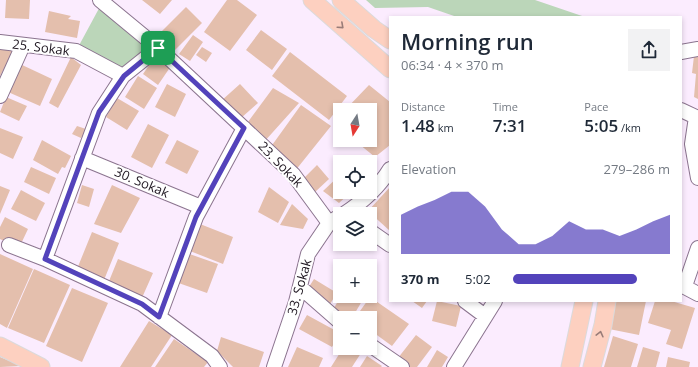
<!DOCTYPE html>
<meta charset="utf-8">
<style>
:root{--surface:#fff;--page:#f2f2f3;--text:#1f2937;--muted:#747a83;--accent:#5343bb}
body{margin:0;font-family:"Open Sans",sans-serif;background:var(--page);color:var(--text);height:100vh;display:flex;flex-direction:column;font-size:15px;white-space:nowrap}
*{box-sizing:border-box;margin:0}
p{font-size:13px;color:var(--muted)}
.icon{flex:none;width:22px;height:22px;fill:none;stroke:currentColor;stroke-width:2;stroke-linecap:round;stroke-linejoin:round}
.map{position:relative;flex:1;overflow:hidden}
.panel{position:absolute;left:389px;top:16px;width:293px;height:286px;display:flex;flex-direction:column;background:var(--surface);border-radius:0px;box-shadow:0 2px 6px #0003}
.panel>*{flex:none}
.needle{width:26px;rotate:191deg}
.tools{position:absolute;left:333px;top:103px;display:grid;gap:8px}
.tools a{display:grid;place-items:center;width:44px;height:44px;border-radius:0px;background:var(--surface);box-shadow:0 2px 6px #0003;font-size:20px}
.pin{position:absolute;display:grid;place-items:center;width:34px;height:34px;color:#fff;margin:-17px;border-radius:8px;box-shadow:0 2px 6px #0006}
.round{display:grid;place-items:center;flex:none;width:42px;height:42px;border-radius:0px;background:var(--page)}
.headline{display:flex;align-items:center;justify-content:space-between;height:68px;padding:0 12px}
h1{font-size:22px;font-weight:600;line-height:30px}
.stats{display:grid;grid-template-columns:repeat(3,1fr);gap:6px;height:68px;padding:4px 12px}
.stats div{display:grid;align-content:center}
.stats b{font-size:17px;font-weight:600}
.stats small{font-size:11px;font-weight:400}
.stats p{font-size:11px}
.chart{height:112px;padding:8px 12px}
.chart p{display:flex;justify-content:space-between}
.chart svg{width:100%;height:72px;margin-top:4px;fill:var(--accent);opacity:.7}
ul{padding:0 12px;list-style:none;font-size:13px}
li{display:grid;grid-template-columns:64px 48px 1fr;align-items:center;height:30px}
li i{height:10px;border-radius:5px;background:var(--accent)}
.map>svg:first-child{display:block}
.green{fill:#bbd6b9}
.building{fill:#e4bfad}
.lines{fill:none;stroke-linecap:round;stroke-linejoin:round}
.minor-casing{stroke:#8b748f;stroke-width:16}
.major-casing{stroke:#dbdadb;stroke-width:19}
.minor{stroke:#fff;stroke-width:14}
.major{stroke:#fdd0c0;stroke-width:17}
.oneway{stroke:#997c78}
.route-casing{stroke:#fff;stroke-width:8}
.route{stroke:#5343bb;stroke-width:5}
.labels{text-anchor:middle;stroke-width:4;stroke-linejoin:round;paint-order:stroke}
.street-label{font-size:13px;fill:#1e1620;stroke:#fff}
</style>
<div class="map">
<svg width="698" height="367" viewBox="0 0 698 367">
<rect width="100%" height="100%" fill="#fbecfe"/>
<path class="green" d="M366 0H535L585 17H457L428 7 375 8Z
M103 1 158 48 123 76 76 51Z"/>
<path class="building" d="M6 0H30L29 19 5 18Z
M142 0H172L160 14Z
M227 0H237L257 15 230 51 204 32Z
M186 7 202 23 174 51 158 35Z
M49 11 71 16 68 19 80 21 77 38 45 32Z
M261 30 287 49 272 70 246 50Z
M193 35 203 42 190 61 179 54Z
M202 47 212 53 206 62 196 55Z
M0 49 13 51 0 76Z
M290 52 347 96 329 120 272 76Z
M156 55 171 66 158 85 143 74Z
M694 56H698V99L694 97 696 74 692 73Z
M71 57 81 65 58 108 49 103Z
M20 64 52 79 40 106 8 92Z
M138 76 157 88 144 109 125 97Z
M167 84 186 94 175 117 155 107Z
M240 84 258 103 241 118 221 101Z
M369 85 390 102V145L375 157 354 140H370V110H345Z
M273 88 299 103 264 142 245 126Z
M6 97 27 106 19 121 0 112Z
M117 98 139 111 127 130 106 117Z
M301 105 331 126 295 171 270 148Z
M340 115V129L333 123Z
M148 124 169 135 152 168 131 157Z
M77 126 86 129 81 138 72 134Z
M0 128 23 137 13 159 0 153Z
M42 140 71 156 65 168 62 167 58 174 33 160Z
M177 140 199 151 187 174 165 163Z
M360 155 366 162H353Z
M317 165 329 179 314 193 302 180Z
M31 167 56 178 49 194 24 182Z
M340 175V192H351L339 203 323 191Z
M82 185 94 189 89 207 77 203Z
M112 185 140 198 121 233 94 224Z
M0 186 10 190 0 214Z
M269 187 289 202 278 223 258 212Z
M390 187V231L368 211Z
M21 190 45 203 36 221 11 209Z
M292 204 308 219 303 229 280 225Z
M5 217 28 229 19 248 0 239V227Z
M200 224 233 237 223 264 190 251Z
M92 232 119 243 104 280 77 269Z
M181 251 218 264 207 293 170 280Z
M0 254 33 269 7 328 0 324Z
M118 259 153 273 141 300 107 286Z
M34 269 70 285 44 343 8 328Z
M314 279 337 293 330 304 307 290Z
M72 288 108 303 82 362 46 346Z
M341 296H365L352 318H340L331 313Z
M370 297 409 324 392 346 370 330V318H355Z
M412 301H427L422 308Z
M437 301 461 306 456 327 432 321Z
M615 301H646L639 335 609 329Z
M655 301H671L695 308 682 349 666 344 671 330 648 323Z
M307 315 340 333 332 347 299 329Z
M149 321 172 335 151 367H120Z
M416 335 432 347 417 367H409L398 358Z
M613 336 638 344 631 367H604Z
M221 337 264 352 259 367H233L217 351Z
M174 339 208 362 204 367H155Z
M297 347 323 358 319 367H288Z
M643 347 660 352 656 367H637Z
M343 348H361L363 350 352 367H331Z
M437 350 448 357 442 367H427Z
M367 356 382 366 381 367H360Z
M0 357 22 366 0 367Z
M668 357 690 362 689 367H666Z"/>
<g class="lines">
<defs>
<path id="minor" d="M100 0 158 48 293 174 329 223
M0 42 76 51 123 76
M681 52 698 49
M0 96 23 45
M681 110 698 118
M696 117 692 144 698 178
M82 158 201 207
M344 214C361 203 379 187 390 169
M370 231 390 245
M9 245 45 259 142 304 212 356 220 367
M45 259 99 113 123 76 158 48
M681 285 698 294
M685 286 698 248
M300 287 340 322
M465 301 485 316
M159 317 196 217 244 128
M370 345 402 367
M274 367 296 302 308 254 329 223 340 216
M454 367 495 301"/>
<path id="major" d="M312 0 390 69
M341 0 374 29 390 40
M0 346 41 367
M570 367 584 301
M592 367 603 325 607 301"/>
</defs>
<use href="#minor" class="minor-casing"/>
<use href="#major" class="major-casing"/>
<use href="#minor" class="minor"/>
<use href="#major" class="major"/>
</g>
<defs><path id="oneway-chevron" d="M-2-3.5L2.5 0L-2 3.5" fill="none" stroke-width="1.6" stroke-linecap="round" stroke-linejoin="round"/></defs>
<g class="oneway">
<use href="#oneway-chevron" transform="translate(341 26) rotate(42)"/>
<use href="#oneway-chevron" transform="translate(600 334) rotate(-76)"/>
</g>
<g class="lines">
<defs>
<path id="route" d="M158 48 244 128 196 217 159 317 142 304 45 259 99 112 124 76Z"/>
</defs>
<use href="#route" class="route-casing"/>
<use href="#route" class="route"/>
</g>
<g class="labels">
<g class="street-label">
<text transform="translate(41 47) rotate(7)" y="5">25. Sokak</text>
<text transform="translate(281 164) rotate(46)" y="5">23. Sokak</text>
<text transform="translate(142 182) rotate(23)" y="5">30. Sokak</text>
<text transform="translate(299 287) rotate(-74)" y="5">33. Sokak</text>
</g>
</g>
</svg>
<div class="tools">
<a><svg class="needle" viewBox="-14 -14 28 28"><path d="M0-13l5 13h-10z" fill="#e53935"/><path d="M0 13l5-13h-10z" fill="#747a83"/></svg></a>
<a><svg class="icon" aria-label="locate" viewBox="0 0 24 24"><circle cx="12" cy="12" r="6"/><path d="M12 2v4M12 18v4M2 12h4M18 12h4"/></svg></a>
<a><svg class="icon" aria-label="layers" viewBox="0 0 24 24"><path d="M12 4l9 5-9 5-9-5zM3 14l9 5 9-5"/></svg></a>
<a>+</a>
<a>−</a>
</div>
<div class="pin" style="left:158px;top:48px;background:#1e9e55"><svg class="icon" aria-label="arrive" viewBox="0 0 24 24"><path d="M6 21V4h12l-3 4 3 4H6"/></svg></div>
<section class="panel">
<div class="headline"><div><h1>Morning run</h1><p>06:34 · 4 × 370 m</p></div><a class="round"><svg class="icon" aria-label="share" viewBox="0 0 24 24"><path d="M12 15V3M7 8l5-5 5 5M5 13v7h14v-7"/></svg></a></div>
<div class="stats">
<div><p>Distance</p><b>1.48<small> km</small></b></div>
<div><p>Time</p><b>7:31</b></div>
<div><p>Pace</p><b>5:05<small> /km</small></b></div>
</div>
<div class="chart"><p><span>Elevation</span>279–286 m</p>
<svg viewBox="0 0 160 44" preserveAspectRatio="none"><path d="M0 44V20L10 15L20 11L30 6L40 6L50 15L60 29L70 38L80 38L90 33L100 24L110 29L120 29L130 33L140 29L150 24L160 20V44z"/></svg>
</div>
<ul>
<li><b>370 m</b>5:02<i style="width:79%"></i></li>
</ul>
</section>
</div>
